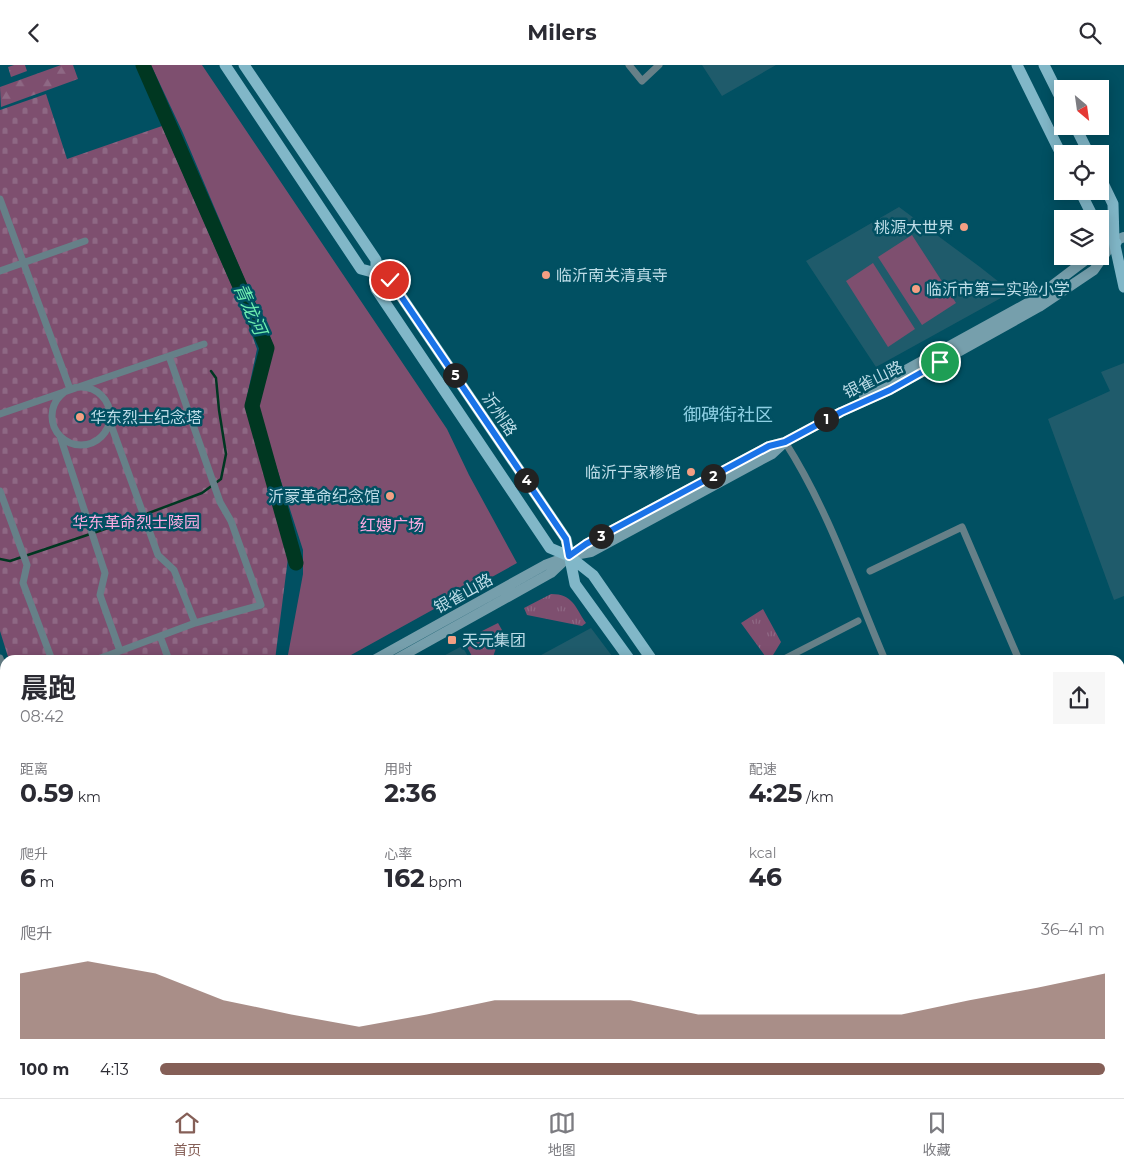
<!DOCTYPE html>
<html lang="zh">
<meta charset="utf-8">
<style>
:root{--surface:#fff;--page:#f7f7f7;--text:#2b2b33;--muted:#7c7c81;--line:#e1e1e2;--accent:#855f57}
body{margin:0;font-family:Montserrat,"Noto Sans SC",sans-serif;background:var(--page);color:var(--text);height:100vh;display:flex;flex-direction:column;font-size:19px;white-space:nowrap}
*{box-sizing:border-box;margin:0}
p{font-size:16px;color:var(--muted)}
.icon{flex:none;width:28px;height:28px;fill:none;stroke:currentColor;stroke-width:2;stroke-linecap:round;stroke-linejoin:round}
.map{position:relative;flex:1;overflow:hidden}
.sheet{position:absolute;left:0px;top:590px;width:1125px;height:444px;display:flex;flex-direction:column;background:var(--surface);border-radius:15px 15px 0 0;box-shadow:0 2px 12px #0003}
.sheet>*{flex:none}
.needle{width:32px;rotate:151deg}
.controls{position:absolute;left:1054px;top:15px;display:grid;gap:10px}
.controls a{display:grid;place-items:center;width:55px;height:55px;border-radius:0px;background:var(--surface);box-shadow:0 2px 12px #0003;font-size:25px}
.pin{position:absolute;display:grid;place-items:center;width:42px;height:42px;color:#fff;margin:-21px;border:2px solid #fff;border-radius:50%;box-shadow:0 1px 5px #0007}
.km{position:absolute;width:25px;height:25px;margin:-12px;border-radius:50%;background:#222;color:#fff;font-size:14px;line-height:25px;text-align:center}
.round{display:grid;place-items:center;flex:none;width:52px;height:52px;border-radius:0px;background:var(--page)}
.overview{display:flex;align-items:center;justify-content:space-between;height:85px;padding:0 20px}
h1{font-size:28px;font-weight:700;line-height:38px}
.stats{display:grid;grid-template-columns:repeat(3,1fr);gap:8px;height:85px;padding:5px 20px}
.stats div{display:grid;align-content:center}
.stats b{font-size:25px;font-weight:700}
.stats small{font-size:14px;font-weight:400}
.stats p{font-size:14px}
.chart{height:140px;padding:10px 20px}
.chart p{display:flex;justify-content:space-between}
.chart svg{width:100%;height:90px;margin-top:5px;fill:var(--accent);opacity:.7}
ul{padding:0 20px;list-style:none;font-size:16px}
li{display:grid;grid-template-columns:80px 60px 1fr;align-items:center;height:38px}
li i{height:12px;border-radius:6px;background:var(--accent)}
header{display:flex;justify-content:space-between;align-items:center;height:65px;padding:0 20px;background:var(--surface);font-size:22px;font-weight:700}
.menu{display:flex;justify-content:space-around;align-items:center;height:70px;border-top:1px solid var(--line);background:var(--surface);font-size:14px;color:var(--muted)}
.menu a{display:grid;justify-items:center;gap:2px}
.menu .current{color:var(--accent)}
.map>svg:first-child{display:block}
.built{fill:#1f5b6b}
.grass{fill:url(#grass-tufts)}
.forest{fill:url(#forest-firs)}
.cemetery{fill:url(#cemetery-stones)}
.park{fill:#7e4f6f}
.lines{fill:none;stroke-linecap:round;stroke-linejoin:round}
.stream{stroke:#003721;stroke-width:2.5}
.river{stroke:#003721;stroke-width:15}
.street{stroke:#668088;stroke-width:7}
.secondary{stroke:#769fac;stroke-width:10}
.primary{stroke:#81b7c8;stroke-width:11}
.route-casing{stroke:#fff;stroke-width:10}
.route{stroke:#1a73e8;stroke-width:6}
.poi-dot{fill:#f39f83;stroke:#015062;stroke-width:2}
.labels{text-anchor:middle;stroke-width:5;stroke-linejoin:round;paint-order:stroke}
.poi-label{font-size:16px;fill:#bddce7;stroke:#015062;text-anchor:start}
.street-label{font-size:16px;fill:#bddce7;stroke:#015062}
.park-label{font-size:16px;fill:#fcabe1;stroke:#015062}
.water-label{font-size:18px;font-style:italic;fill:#6eedaf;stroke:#015062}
.neighbourhood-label{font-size:18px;fill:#8fd0e4;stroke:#015062}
</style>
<header><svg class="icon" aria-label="back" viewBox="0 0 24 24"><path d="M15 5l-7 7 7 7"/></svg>Milers<svg class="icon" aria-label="search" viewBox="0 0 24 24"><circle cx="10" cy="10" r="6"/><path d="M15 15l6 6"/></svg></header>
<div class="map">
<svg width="1124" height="1033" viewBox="0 0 1124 1033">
<defs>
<pattern id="grass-tufts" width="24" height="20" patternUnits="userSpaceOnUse" patternTransform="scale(1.25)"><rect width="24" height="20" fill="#7e4f6f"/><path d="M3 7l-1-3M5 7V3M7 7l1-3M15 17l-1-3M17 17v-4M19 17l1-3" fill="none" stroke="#8e6884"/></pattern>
<pattern id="forest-firs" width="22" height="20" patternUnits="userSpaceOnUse" patternTransform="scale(1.25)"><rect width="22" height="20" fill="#7e4f6f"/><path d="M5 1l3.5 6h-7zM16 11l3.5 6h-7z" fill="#8e6884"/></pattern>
<pattern id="cemetery-stones" width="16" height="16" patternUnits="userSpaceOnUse" patternTransform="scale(1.25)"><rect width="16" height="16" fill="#7e4f6f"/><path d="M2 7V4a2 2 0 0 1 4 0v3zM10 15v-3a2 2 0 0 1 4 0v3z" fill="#8e6884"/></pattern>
</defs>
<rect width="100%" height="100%" fill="#015062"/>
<path class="built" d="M702 0H776L722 31Z
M899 142 980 202 1004 221 1010 228 876 302 806 196Z
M1124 298V531L1114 535 1048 354 1110 326 1101 307Z
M591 563 615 595H532Z
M462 581 470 595H436Z
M5 761V1029H195L196 1033H0V763Z
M532 1029H858L856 1033H541Z"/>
<path class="grass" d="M14 0H25L27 6 11 12 8 2Z
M551 529C573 529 575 542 586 558L582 561 527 550 524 543Z
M763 544 781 577 770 595H768L741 558Z
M498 558 502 565 492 595H474L466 580 468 573Z"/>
<path class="forest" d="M61 0H73L78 14 1 42 0 22Z"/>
<path class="cemetery" d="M46 29 67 94 162 61 246 253 257 284 245 341 288 493 275 595H9L0 566V45Z"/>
<path class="park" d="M151 0H202L447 364 469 410 517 498 342 595H287L303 509V485L257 341 274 283 262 247 253 234 183 68Z
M912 170 956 238 922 260 878 192Z
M873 198 915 264 888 282 846 216Z
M5 871V909L0 911V873Z
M1124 950V1033H955V1029H1120V952Z"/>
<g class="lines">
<path class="stream" d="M0 494 10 496 114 461 202 428 221 414 226 389 219 345 216 313 211 306"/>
<path class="river" d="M143 0 267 283 252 341 296 498
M1120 1022 1124 1021
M514 1029 523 1033
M1089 1033 1102 1029"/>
<path class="street" d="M629 0 642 16 659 0
M0 134 70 324
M0 206 85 176
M169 291 220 437 231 456 261 540 195 558
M52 351a29 29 0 1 1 58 0a29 29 0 1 1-58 0Z
M0 349 204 279
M60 371 105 508 100 530 120 586 195 558 174 505 158 490 110 357
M785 377C828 444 854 522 885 595
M0 426 27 500 23 518 52 595
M870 506 962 462 1019 595
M160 571 169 595
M0 593 5 608
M95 595 120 586
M782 595 858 556
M1120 812 1124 821
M0 925 5 923
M0 970 5 984
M20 1029 22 1033
M382 1029 384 1033
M179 1033 181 1029"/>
<path class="secondary" d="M864 331 886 316 1033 235 1091 191
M374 595 545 500 569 491 591 487 772 389 785 377 841 347 890 325 1039 242 1094 205 1114 176 1124 172
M395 595 551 508 569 491 586 479 769 381 784 377
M0 748 5 746
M927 1029 930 1033"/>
<path class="primary" d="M225 0 361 204 376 208 390 215 566 474 575 519 630 595
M244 0 376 195V224L550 483 569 491 593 510 652 595
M1017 0 1062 91
M1044 0 1062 36
M1075 61 1089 89
M1100 112 1113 139 1114 176 1124 222
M1080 126 1094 154
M1100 161 1116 178
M1120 929 1124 927
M1120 942 1124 940
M884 1033 887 1029
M903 1033 913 1029"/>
</g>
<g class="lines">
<defs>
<path id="route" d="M390 215 566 474 569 491 586 479 769 381 785 377 841 347 890 325 940 297"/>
</defs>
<use href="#route" class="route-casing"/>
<use href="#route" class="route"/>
</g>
<g class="poi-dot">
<circle cx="964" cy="162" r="5"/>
<circle cx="546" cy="210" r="5"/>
<circle cx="916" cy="224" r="5"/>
<circle cx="80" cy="352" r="5"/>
<circle cx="691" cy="407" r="5"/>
<circle cx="390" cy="431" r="5"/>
<rect x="447" y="570" width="10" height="10" rx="2.5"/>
</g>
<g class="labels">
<g class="poi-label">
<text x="954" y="168" text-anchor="end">桃源大世界</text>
<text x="556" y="216">临沂南关清真寺</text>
<text x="926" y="230">临沂市第二实验小学</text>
<text x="90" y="358">华东烈士纪念塔</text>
<text x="681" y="413" text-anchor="end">临沂于家糁馆</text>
<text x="380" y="437" text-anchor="end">沂蒙革命纪念馆</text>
<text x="462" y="581">天元集团</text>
</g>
<g class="street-label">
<text transform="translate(873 314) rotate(-26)" y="6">银雀山路</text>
<text transform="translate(500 349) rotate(56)" y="6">沂州路</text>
<text transform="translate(463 528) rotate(-29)" y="6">银雀山路</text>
</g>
<g class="park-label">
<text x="136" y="463">华东革命烈士陵园</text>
<text x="392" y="466">红嫂广场</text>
</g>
<g class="water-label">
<text transform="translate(250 244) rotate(66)" y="6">青龙河</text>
</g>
<g class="neighbourhood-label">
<text x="728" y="356">御碑街社区</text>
</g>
</g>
</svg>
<div class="controls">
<a><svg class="needle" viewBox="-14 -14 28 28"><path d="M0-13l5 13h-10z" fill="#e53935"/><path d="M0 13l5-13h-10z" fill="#7c7c81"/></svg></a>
<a><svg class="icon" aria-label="locate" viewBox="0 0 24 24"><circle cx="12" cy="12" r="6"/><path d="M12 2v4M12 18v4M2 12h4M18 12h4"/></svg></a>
<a><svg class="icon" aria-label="layers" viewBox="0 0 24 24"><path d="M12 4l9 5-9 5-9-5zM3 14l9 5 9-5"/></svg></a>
</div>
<div class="pin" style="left:940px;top:297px;background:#1e9e55"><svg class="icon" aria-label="arrive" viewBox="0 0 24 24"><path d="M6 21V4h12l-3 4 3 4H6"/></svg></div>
<div class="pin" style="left:390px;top:215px;background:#d93025"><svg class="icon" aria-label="check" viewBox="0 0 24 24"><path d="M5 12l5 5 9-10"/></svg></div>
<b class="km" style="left:826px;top:354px">1</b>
<b class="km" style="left:713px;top:411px">2</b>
<b class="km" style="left:601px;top:471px">3</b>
<b class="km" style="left:526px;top:415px">4</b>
<b class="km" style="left:455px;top:310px">5</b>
<section class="sheet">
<div class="overview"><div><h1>晨跑</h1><p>08:42</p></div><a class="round"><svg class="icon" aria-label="share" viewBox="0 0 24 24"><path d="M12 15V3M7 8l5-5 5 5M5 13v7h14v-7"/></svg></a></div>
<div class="stats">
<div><p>距离</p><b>0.59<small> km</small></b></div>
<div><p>用时</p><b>2:36</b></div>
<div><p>配速</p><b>4:25<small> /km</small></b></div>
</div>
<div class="stats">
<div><p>爬升</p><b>6<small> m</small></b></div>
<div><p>心率</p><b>162<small> bpm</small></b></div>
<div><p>kcal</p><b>46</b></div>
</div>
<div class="chart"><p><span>爬升</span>36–41 m</p>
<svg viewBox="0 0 160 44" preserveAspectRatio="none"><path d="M0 44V12L10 6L20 12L30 25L40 32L50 38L60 32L70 25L80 25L90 25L100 32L110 32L120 32L130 32L140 25L150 19L160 12V44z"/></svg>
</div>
<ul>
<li><b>100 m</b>4:13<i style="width:100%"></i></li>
</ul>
</section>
</div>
<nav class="menu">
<a class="current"><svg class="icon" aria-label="home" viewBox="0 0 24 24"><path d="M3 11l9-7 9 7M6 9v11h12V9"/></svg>首页</a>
<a><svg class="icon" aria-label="map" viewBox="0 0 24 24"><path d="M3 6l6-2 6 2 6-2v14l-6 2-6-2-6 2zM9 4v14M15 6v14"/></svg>地图</a>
<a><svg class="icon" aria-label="saved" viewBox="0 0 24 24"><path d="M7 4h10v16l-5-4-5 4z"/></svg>收藏</a>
</nav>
